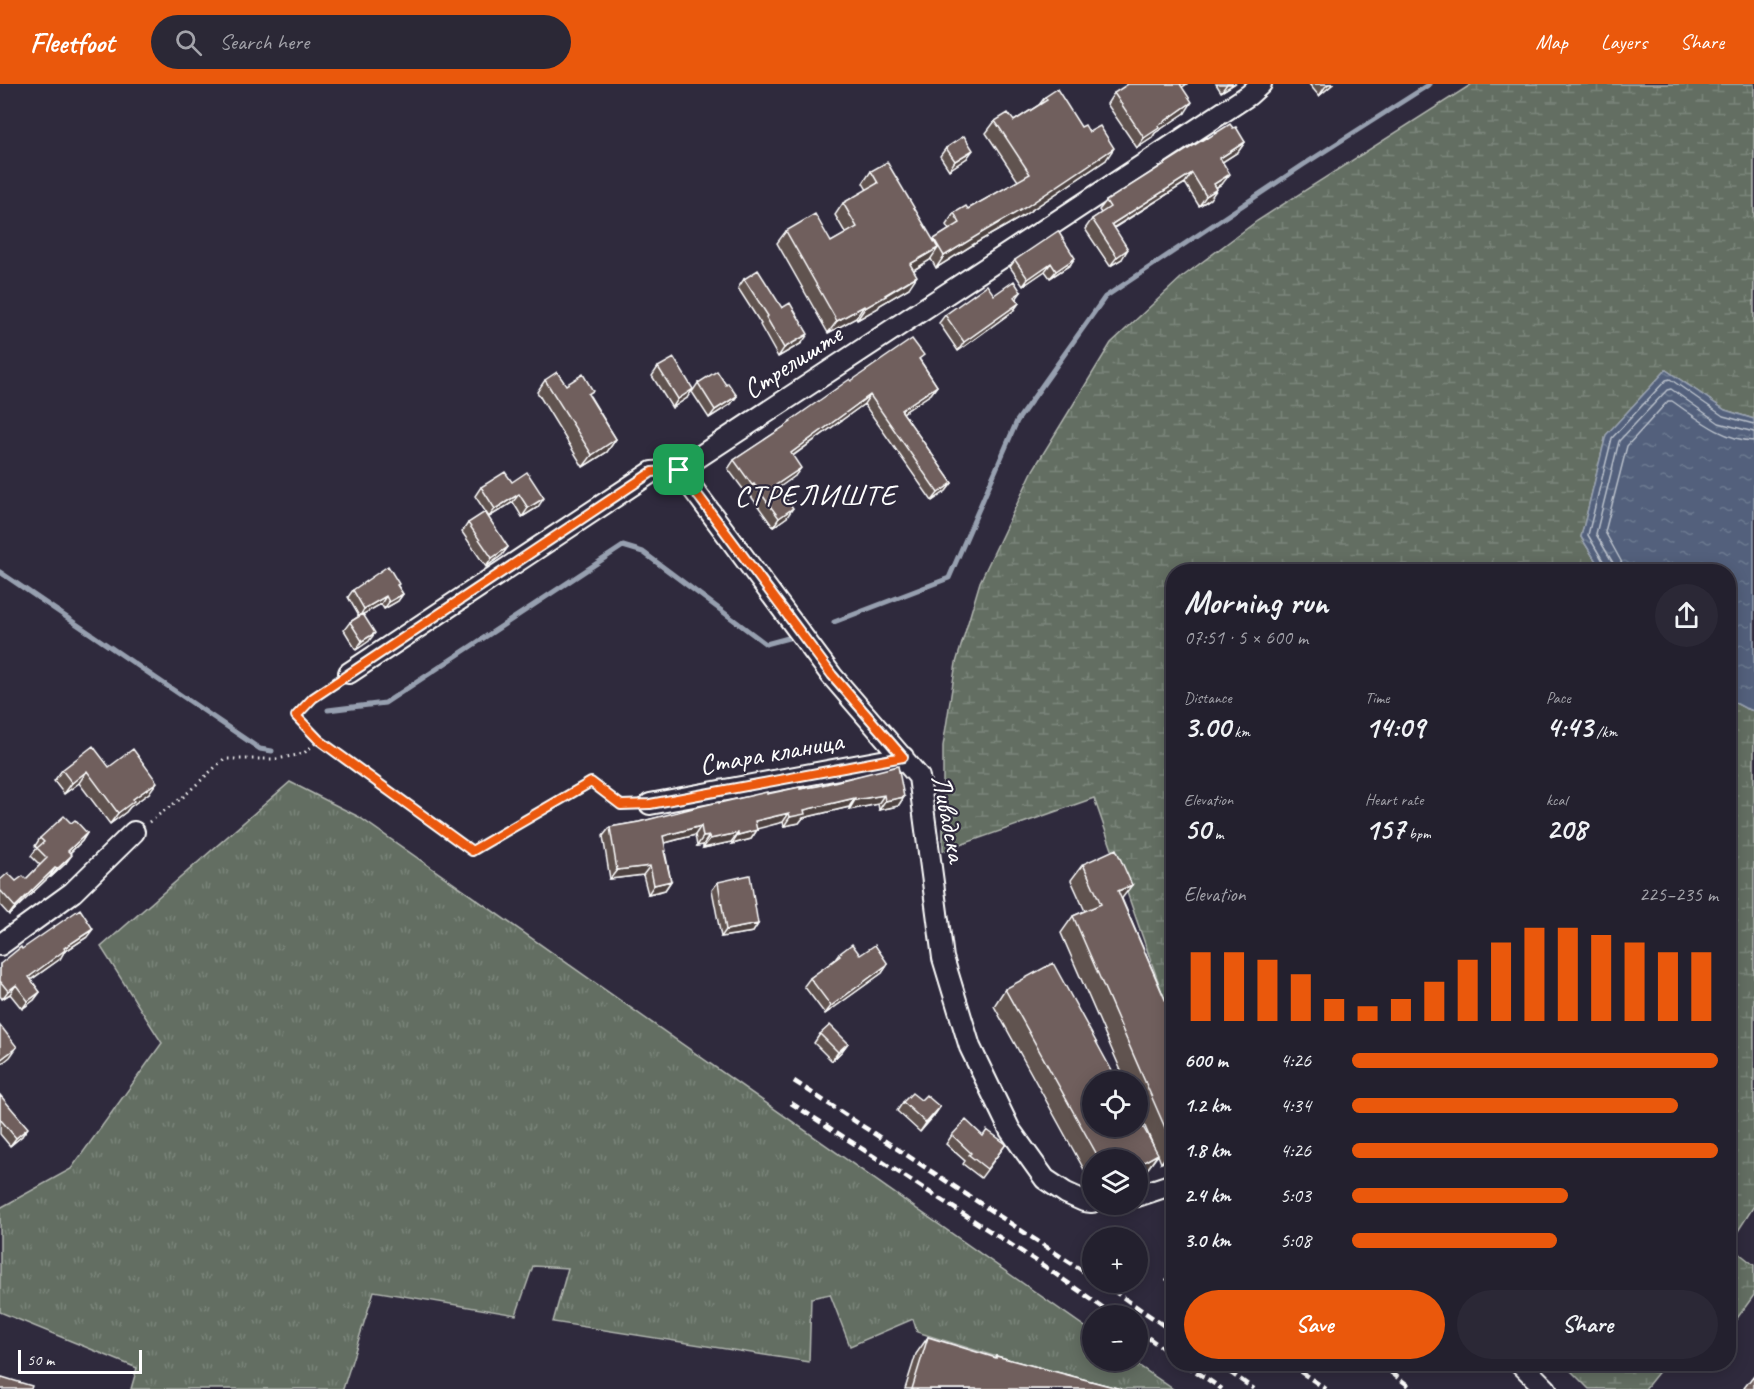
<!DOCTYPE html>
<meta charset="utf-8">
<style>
:root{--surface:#23202e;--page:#2b2836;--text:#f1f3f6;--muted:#a3a3aa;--line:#403e4a;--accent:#ea580c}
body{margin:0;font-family:Caveat,sans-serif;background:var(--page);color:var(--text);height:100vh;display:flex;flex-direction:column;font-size:22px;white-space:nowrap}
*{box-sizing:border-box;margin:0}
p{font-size:20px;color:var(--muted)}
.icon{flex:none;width:33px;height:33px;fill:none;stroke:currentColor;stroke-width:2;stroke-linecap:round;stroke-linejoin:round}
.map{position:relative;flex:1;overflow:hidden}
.panel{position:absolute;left:1166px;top:480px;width:570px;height:807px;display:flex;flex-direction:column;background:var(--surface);border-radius:24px;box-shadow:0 3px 15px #0003,0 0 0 2px var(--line)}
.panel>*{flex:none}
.tools{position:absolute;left:1082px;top:987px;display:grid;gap:12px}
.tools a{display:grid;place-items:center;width:66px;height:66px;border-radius:50%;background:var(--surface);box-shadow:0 3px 15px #0003,0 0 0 2px var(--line);font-size:30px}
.scale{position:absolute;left:18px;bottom:15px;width:124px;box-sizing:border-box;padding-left:6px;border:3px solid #fff;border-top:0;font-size:16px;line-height:21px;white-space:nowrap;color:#fff;-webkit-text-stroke:4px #2f2a3d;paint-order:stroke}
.pin{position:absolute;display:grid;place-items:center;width:51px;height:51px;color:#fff;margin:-26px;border-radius:12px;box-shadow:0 3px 9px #0006}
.round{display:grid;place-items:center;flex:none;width:63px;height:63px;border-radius:32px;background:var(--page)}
.head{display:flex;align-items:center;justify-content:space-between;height:102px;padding:0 18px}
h1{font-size:33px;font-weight:700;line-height:45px}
.metrics{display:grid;grid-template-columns:repeat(3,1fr);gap:9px;height:102px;padding:6px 18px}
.metrics div{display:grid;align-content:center}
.metrics b{font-size:30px;font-weight:700}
.metrics small{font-size:16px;font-weight:400}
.metrics p{font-size:16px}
.chart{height:168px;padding:12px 18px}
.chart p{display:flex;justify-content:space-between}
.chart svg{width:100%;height:108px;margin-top:6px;stroke:var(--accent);stroke-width:6}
.button{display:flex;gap:12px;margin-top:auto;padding:12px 18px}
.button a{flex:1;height:69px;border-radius:36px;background:var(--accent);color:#fff;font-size:24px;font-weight:700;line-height:69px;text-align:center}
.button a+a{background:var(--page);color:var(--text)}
ul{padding:0 18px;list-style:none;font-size:20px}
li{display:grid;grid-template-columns:96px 72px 1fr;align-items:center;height:45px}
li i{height:15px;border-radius:8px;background:var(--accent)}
header{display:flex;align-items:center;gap:36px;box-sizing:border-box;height:84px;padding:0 30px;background:var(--accent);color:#fff}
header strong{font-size:28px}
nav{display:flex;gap:33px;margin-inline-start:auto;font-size:21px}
.search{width:420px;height:54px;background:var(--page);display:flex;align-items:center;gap:15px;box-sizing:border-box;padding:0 21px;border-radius:33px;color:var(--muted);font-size:22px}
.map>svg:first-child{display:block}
.grass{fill:url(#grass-tufts);stroke:#b1b6b0;stroke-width:1.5}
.wetland{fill:url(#wetland-marsh);stroke:#b1b6b0;stroke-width:1.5}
.water{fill:url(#water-ripples);stroke:#97a0b0;stroke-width:1.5}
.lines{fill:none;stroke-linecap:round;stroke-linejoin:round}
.shore{stroke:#bac0cb;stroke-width:1.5}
.stream{stroke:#97a0b0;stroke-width:5}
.minor-casing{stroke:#fff;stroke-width:24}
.path{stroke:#fff;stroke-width:3;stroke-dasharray:1.5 4.5;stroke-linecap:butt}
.minor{stroke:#2f2a3d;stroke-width:20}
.rail{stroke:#fff;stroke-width:4.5;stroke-dasharray:9 4.5;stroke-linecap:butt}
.wall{fill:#605250;stroke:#fff;stroke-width:1.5}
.shaded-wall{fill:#4e4241;stroke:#fff;stroke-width:1.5}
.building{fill:#705f5d;stroke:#fff;stroke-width:1.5}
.route-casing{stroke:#fff;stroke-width:12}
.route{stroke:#ea580c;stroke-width:8}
.labels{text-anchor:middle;stroke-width:4.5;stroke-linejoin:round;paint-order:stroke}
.street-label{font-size:28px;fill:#fff;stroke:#2f2a3d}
.neighbourhood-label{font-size:30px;letter-spacing:1.5px;fill:#fff;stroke:#2f2a3d}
</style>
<header>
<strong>Fleetfoot</strong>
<div class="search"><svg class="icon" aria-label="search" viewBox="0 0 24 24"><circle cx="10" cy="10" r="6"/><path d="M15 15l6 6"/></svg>Search here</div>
<nav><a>Map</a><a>Layers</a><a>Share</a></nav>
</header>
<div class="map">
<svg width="1754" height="1305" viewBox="0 0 1754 1305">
<defs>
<pattern id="grass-tufts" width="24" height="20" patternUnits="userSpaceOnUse" patternTransform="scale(1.5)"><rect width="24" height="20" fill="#636e62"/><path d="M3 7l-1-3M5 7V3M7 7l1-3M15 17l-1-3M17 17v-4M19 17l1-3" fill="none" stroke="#7a847a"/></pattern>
<pattern id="wetland-marsh" width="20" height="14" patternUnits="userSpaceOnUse" patternTransform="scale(1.5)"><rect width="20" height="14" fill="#636e62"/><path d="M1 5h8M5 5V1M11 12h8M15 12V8" fill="none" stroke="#7a847a"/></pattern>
<pattern id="water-ripples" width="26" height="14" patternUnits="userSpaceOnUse" patternTransform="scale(1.5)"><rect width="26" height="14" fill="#52617c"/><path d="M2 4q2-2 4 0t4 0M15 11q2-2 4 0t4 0" fill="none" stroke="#6c7990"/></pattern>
</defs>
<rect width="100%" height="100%" fill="#2f2a3d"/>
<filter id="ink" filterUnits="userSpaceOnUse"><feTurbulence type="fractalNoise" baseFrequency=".0167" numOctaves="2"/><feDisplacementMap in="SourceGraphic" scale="12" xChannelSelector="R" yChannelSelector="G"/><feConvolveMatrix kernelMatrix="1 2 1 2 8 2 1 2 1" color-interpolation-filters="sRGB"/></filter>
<g filter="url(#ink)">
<path class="grass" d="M290 698 359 733 1092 1248V1276L1132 1277 1173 1305H1099L917 1248 913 1235 850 1262 830 1210 811 1214 809 1278 553 1238 568 1184 533 1182 516 1231 374 1207 343 1305H131L137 1284 0 1228V1124L71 1085 162 959 101 863Z"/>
<path class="wetland" d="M1472 0H1754V335L1725 326 1666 286 1606 351 1581 453 1602 487 1173 488V940L1094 714 943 767V662L956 579 980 498 1033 386 1111 259 1182 193 1257 137Z
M1728 615 1745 624 1754 627V1122L1729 1161 1754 1181V1211L1733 1240 1728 1236Z
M1564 1280H1665L1645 1305H1589Z"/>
<path class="water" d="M1666 286 1725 326 1754 335V627L1745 624 1728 615V488L1602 487 1581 453 1606 351Z"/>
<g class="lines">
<path class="shore" d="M1607 488 1606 482 1588 451 1612 354 1666 296 1670 295 1723 332 1754 340
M1614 488 1613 479 1596 450 1619 357 1667 306 1671 305 1719 339 1754 348
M1623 488 1621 477 1605 448 1627 362 1668 317H1672C1697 334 1722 356 1754 357"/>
<path class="stream" d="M0 488 260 665 272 667
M834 538 949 494 1017 337 1105 213 1303 81 1430 0
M328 626 385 619 623 462 643 468 766 560 792 553"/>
<defs>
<path id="minor" d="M679 386 832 592 919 693 943 874 970 963 1010 1046 1045 1095 1066 1109 1084 1117 1092 1118
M349 589 652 388 679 386 1249 11 1261 0
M650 720 903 673
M0 861 73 808 134 748
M1137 1112 1173 1100
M1521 1280 1546 1305"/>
</defs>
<use href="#minor" class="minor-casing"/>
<path class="path" d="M335 599 313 614 296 632 319 656 472 767 591 698 621 721 633 720
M149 738 183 713 224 675H276L303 670 319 656"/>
<use href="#minor" class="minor"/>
<path class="rail" d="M794 997 1092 1193
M791 1019 1044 1182 1115 1232
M1166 1194 1173 1198
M1101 1198 1173 1248
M1137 1246 1173 1271
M1185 1280 1222 1305
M1218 1280 1254 1305
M1289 1280 1326 1305
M1380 1280 1413 1305"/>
</g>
<path class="wall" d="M1216 0H1234L1221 8Z
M1309 0H1333L1319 12Z
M1182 3 1185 29 1155 49 1152 54 1137 64 1107 20 1114 9Z
M1045 13 1081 43 1106 76 1018 135 974 160 936 184 931 175 914 186 909 204 880 221 878 224 857 236 856 234 828 249 777 159 786 147 831 158 846 150 835 131 843 119 867 106 863 99 871 87 933 156 949 146 946 141 954 129 968 125 1018 97 986 49 995 37H1014L1039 21Z
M1233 44 1245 58 1238 68 1222 78 1223 99 1216 104 1210 115 1199 122 1185 99 1114 144 1122 175 1110 182 1085 145 1092 135 1101 129 1099 126 1106 117 1208 54Z
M946 64 967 74 949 86 940 72Z
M1015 176 1070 181 1050 194 1045 187 1023 202 1010 183Z
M744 195 802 259 778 273 760 241 761 240 738 204Z
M1021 208 1016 215 1019 219 1013 227 958 267 939 239 945 231 994 211Z
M920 276 937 302 931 310 903 329 952 399 946 407 932 417 864 320 793 372 795 392 778 404 787 433 773 443 748 408 746 409 728 385 734 376 787 341 790 337 851 297Z
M658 283 687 314 672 324 652 292Z
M545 296 566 301 590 312 616 355 607 368 583 383 537 308Z
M698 299 726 301 737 312 731 320 709 334 692 308Z
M512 398 538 423 522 433 513 418 489 433 475 412 481 403Z
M468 439 508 463 502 471 486 483 462 448Z
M398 502 403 510 398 517 384 525 381 520 363 530 369 557 356 566 344 546 350 538 359 532 348 513 353 506Z
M109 683 149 709 130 723 126 728 110 740 79 699 64 710 54 697 62 686Z
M818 702 904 713 898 722 879 726 878 720 849 726V723L803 734 799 739 784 742 783 738 757 744V746L751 755 732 760 731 758 703 764V761L697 762 695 751 665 759V768L671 797 665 806 648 810 643 791 610 795 603 752 610 743 639 738 719 719 767 710Z
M71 739 87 749 82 757 70 769 66 779 51 793 50 792 9 831 0 821V796L16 797 26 795 40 781 31 772 37 764 35 762 40 754Z
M1083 780 1122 815 1173 934V1074L1161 1079 1158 1071 1146 1087 1137 1092V1076H1092V1100L994 922 1005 905 1153 1061 1137 1024V998H1126L1061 849 1073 832 1085 827 1071 796Z
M718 798 758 840 753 848 721 853 712 806Z
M87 853 64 868 60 875 31 896 40 908 34 916 22 925 10 910 2 915 0 912V880Z
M839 870 860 871 888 880 882 889 825 930 804 902 810 894 834 877Z
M820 950 848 959 842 967 832 977 814 959Z
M0 1011 22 1052 10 1062 0 1050Z
M921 1016 940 1023 920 1048 897 1027 903 1018Z
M952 1051 983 1052 1006 1060 981 1094 963 1080 965 1077 946 1060Z
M928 1253 995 1274 996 1272 1121 1305H905L916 1270Z"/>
<path class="shaded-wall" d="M1179 0H1187L1172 10Z
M1227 0H1234L1221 8Z
M1329 0H1333L1319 12 1325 3Z
M1192 18 1185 29 1155 49 1152 54 1137 64 1144 54 1158 42Z
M1245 58 1238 68 1213 84 1220 74Z
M1114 64 1106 76 1018 135 974 160 936 184 944 172Z
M973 66 967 74 949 86 955 77Z
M1192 89 1185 99 1105 149 1112 140Z
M1230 90 1223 99 1207 109 1214 100Z
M1217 105 1210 115 1199 122 1206 112Z
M938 164 930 176 902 193 910 180Z
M1128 165 1122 175 1110 182 1117 173Z
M1075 174 1070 181 1050 194 1056 187Z
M1051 179 1045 187 1023 202 1028 195Z
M917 192 909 204 880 221 878 224 857 236 865 224Z
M1019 219 1013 227 958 267 964 258Z
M864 222 856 234 828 249 837 237Z
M808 250 802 259 778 273 784 264Z
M937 302 931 310 895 334 901 326Z
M693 305 687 314 672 324 678 315Z
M870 311 864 320 785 377 791 369Z
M737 312 731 320 709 334 715 326Z
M616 355 607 368 583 383 592 371Z
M801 384 795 392 770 410 776 401Z
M952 399 946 407 932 417 938 409Z
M519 410 513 418 489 433 495 425Z
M544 414 538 423 522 433 528 424Z
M793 424 787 433 773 443 779 434Z
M508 463 502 471 486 483 492 474Z
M403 510 398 517 384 525 389 518Z
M386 512 381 520 360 532 364 525Z
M375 549 369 557 356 566 362 557Z
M87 687 79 699 64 710 72 699Z
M157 698 149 709 130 723 126 728 110 740 118 729 133 715Z
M884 711 878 720 849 726 855 716Z
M904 713 898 722 879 726 885 717Z
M855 714 849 723 803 734 799 739 784 742 790 733 804 726Z
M789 729 783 738 749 747 755 737Z
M701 742 695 751 657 761 663 752Z
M757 746 751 755 732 760 738 751Z
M87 749 82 757 63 775 68 767Z
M738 749 731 758 703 764 710 755Z
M709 752 703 761 697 762 703 753Z
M72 771 66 779 51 793 57 785Z
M650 782 643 791 610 795 617 786Z
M55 784 50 792 9 831 15 823Z
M671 797 665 806 648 810 654 801Z
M1132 801 1120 817 1118 807Z
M758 840 753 848 721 853 726 846Z
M93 845 87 853 64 868 60 875 23 901 29 893 64 864Z
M888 880 882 889 825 930 831 922Z
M16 901 10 910 2 915 8 907Z
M40 908 34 916 22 925 28 917Z
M848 959 842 967 832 977 838 968Z
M17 963 10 973 0 981V976Z
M940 1023 934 1032 920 1048 926 1039Z
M28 1044 22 1052 10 1062 16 1054Z
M1173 1062V1074L1161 1079Z
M1158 1070 1146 1087 1137 1092V1082Z"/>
<path class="building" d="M1128 0H1180L1192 18 1158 42 1159 44 1144 54 1114 9Z
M1057 5 1081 43 1085 41 1089 48 1100 42 1114 64 1026 123 983 148 944 172 934 155 960 139 954 129 966 122 968 125 1030 90 995 37 1008 29 1014 37 1047 16 1045 13Z
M1230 40 1233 44 1236 43 1245 58 1220 74 1230 90 1214 100 1217 105 1206 112 1192 89 1112 140 1128 165 1117 173 1092 135 1110 123 1106 117 1207 53 1208 54Z
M964 52 973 66 955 77 946 64Z
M887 78 938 164 910 180 917 192 885 211 886 212 865 224 864 222 837 237 786 147 815 130 831 158 857 143 843 119 878 99 871 87Z
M1058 147 1075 174 1056 187 1051 179 1028 195 1015 176Z
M758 186 782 224 790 219 808 250 784 264 766 233 768 232 744 195Z
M1014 197 1021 208 1014 213 1019 219 964 258 945 231 987 201 994 211Z
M912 255 924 271 919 275 937 302 901 326 952 399 938 409 870 311 791 369 801 384 776 401 793 424 779 434 754 400 752 401 734 376 791 338 790 337 850 295 851 297Z
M674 274 693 305 678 315 658 283Z
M717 287 726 301 728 299 737 312 715 326 698 299Z
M557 288 566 301 583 290 593 307 588 310 616 355 592 371 545 296Z
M505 388 512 398 527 388 544 414 528 424 519 410 495 425 481 403Z
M485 428 508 463 492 474 468 439Z
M388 482 399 500 397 501 403 510 389 518 386 512 364 525 353 506Z
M363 530 375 549 362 557 350 538Z
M93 662 109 683 133 665 157 698 133 715 134 717 118 729 87 687 72 699 62 686Z
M898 682 904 713 885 717 884 711 855 716V714L804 726 805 730 790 733 789 729 755 737 757 746 738 751V749L710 755 709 752 703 753 701 742 663 752 666 767H664L671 797 654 801 650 782 617 786 610 743 639 738 697 723 719 718V719L767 708V710L800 703V705L818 702Z
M64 732 71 739 75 736 87 749 68 767 72 771 57 785 55 784 15 823 0 806V796L8 789 16 797 23 792 26 795 47 774 37 764 44 758 40 754Z
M1116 765 1132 801 1118 807 1173 934V1062L1073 832 1101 820 1083 780Z
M750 791 758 840 726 846 718 798Z
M80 825 93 845 64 864 65 866 29 893 40 908 28 917 16 901 8 907 0 897V880L21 863 22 865Z
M852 860 860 871 875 861 888 880 831 922 810 894 840 872 839 870Z
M1053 879 1118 998H1092V1042H1137V1032L1158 1070 1137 1082V1076H1100L1005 905Z
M0 941 17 963 0 976Z
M830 941 848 959 838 968 820 950Z
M912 1009 921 1016 926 1011 940 1023 926 1039 903 1018Z
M0 1011 28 1044 16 1054 0 1035Z
M966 1036 983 1052 987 1046 1006 1060 987 1085 969 1071 971 1069 952 1051Z
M928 1253 996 1274V1272L1121 1305H912Z
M1754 1291V1305H1744V1304Z
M2 1293 32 1302 31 1305H0V1298Z"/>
</g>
<g class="lines" filter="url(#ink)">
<defs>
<path id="route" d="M679 386 832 591 903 673 650 720 621 721 591 698 472 767 319 656 296 632 313 614 652 388Z"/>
</defs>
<use href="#route" class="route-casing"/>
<use href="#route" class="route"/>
</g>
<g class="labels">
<g class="street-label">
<text transform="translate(792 277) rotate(-33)" y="10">Стрелиште</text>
<text transform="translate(771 668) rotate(-10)" y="10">Стара кланица</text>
<text transform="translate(950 734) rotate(79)" y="10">Ливадска</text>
</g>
<g class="neighbourhood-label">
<text x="816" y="421">СТРЕЛИШТЕ</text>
</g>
</g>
</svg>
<div class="tools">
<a><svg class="icon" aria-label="locate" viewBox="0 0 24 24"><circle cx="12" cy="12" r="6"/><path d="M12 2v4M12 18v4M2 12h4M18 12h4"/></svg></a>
<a><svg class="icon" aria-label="layers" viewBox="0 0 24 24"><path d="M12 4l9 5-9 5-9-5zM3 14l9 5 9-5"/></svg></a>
<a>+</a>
<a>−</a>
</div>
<div class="scale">50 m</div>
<div class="pin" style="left:679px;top:386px;background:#1e9e55"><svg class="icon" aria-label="arrive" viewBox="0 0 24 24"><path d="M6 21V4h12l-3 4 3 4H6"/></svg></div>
<section class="panel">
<div class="head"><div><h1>Morning run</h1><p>07:51 · 5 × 600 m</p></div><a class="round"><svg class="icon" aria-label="share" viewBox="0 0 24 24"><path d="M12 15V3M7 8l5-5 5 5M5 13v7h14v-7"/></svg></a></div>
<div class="metrics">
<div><p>Distance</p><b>3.00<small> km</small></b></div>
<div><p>Time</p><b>14:09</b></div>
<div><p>Pace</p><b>4:43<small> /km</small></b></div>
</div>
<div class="metrics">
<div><p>Elevation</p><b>50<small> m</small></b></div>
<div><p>Heart rate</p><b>157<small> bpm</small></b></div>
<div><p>kcal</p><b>208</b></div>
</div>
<div class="chart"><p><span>Elevation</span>225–235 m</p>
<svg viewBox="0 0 160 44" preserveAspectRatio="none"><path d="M5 44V16M15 44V16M25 44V19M35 44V25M45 44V35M55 44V38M65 44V35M75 44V28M85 44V19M95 44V12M105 44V6M115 44V6M125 44V9M135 44V12M145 44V16M155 44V16"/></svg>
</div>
<ul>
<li><b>600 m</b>4:26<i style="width:100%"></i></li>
<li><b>1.2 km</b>4:34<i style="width:89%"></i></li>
<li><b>1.8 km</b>4:26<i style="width:100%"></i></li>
<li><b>2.4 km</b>5:03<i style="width:59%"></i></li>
<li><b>3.0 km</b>5:08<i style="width:56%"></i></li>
</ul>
<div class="button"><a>Save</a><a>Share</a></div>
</section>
</div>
